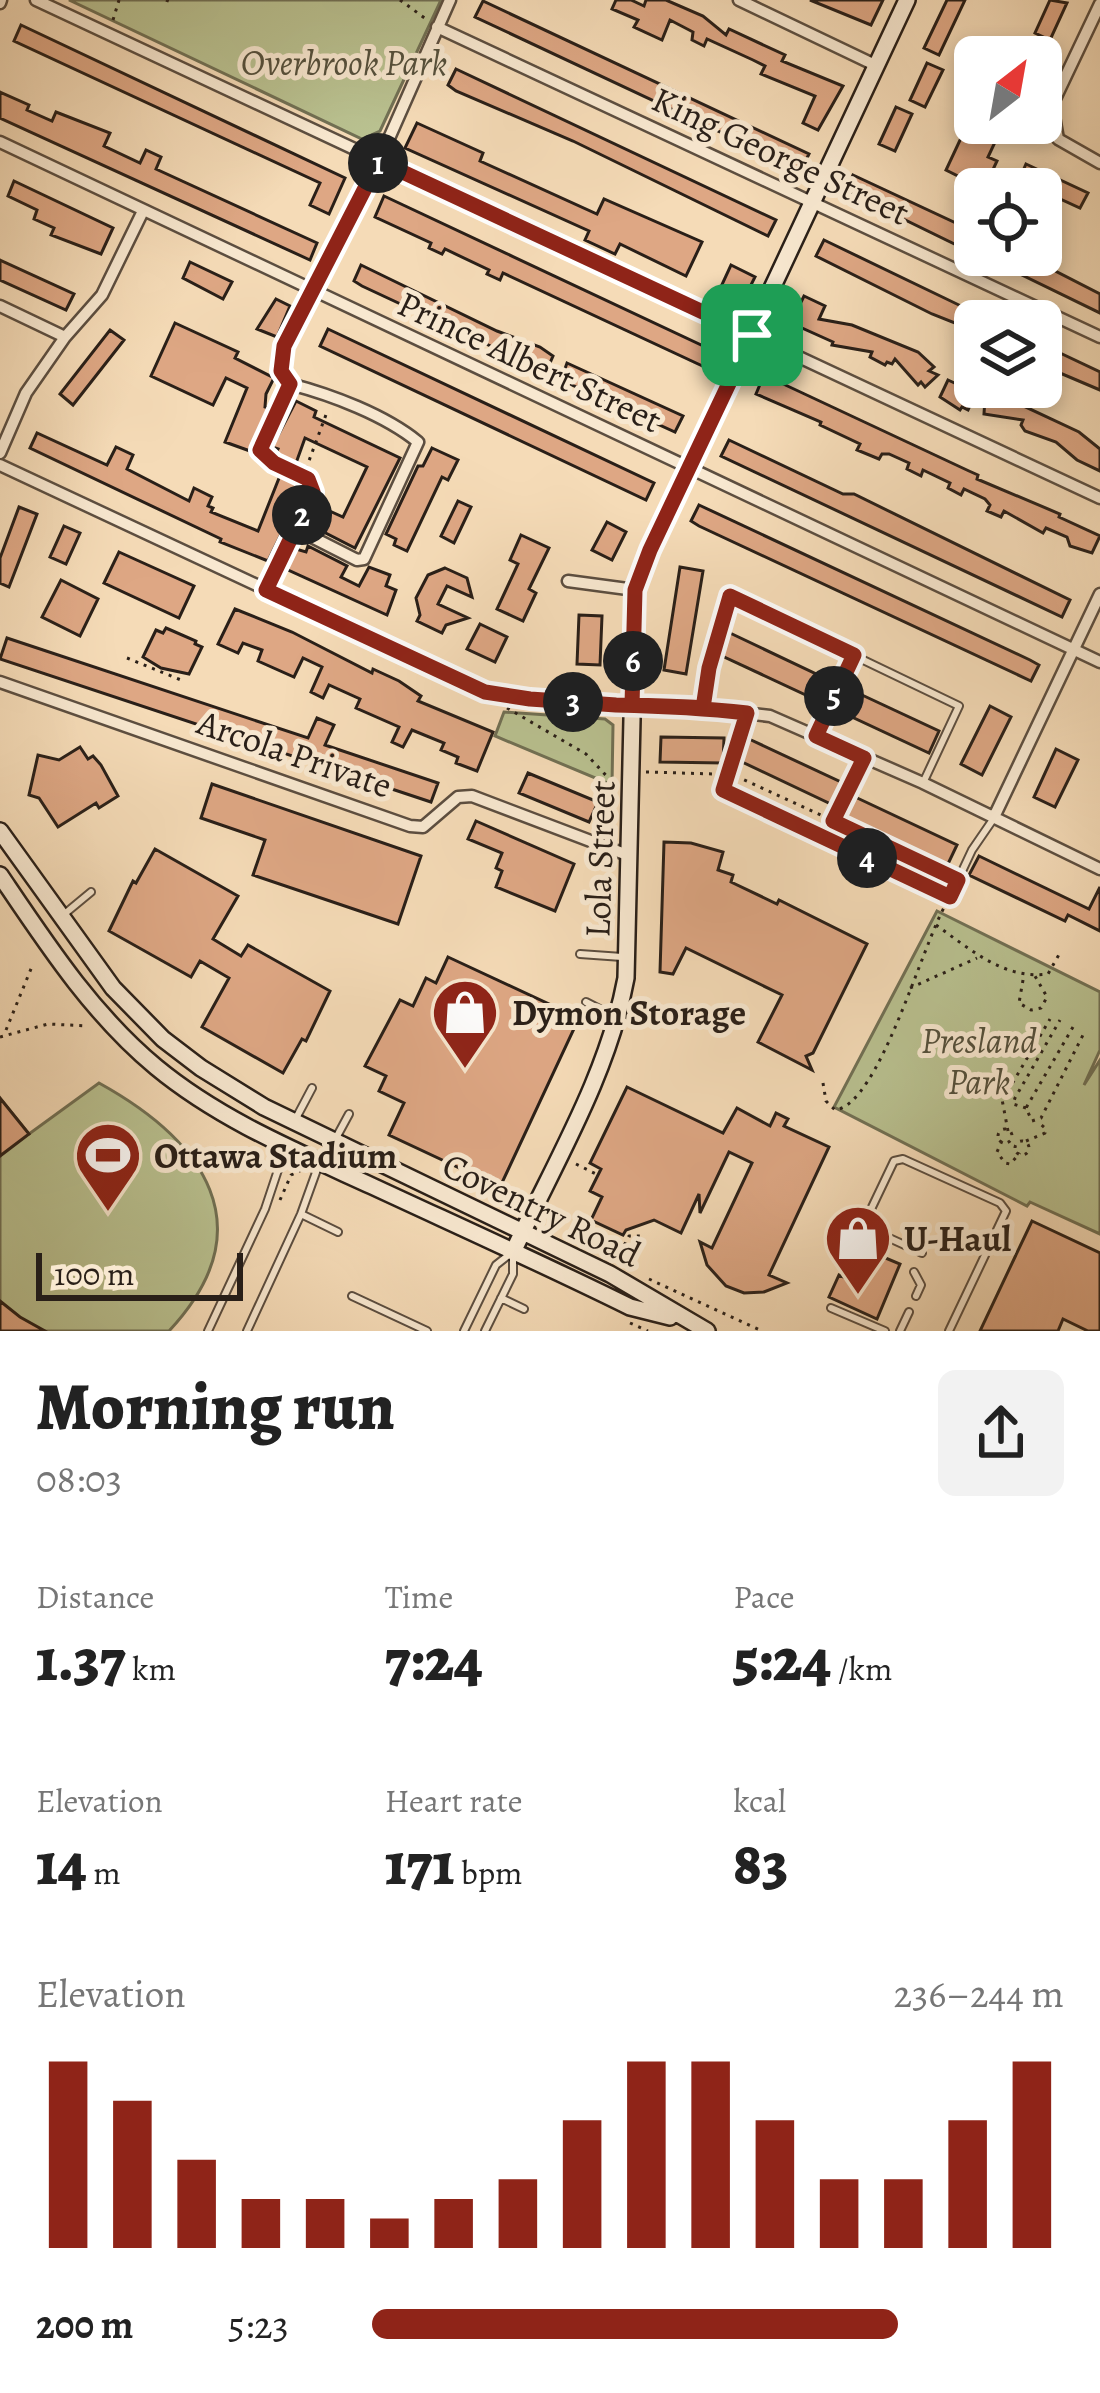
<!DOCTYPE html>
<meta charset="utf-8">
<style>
:root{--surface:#fff;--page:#f2f2f2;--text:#222;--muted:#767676;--accent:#8f2418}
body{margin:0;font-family:Alegreya,serif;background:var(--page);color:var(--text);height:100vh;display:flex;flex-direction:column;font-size:45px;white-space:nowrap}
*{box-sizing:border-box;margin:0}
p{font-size:39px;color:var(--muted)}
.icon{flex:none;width:66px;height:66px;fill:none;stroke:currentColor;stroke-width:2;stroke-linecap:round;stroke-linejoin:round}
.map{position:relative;height:1331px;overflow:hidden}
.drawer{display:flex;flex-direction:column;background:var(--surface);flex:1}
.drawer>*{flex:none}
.needle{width:78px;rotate:31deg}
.fabs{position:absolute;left:954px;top:36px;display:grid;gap:24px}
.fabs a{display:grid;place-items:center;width:108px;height:108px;border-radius:18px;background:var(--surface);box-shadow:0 6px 18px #0003;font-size:60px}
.scale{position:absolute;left:36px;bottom:30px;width:207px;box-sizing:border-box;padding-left:12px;border:6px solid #291f18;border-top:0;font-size:33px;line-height:42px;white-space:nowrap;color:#291f18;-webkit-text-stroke:9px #f8e8d0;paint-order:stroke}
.pin{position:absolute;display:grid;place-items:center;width:102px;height:102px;color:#fff;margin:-51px;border-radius:24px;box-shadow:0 6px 18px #0006}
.km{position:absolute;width:60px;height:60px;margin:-30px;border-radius:50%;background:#222;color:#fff;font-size:33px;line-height:60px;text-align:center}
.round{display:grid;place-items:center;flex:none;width:126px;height:126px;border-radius:18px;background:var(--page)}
.overview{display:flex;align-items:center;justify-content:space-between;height:204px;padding:0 36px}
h1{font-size:66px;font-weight:800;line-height:90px}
.metrics{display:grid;grid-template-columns:repeat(3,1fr);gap:18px;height:204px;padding:12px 36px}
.metrics div{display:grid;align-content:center}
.metrics b{font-size:60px;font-weight:800}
.metrics small{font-size:33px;font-weight:400}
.metrics p{font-size:33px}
.chart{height:336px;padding:24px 36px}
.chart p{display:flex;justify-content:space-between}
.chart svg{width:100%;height:216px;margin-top:12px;stroke:var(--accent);stroke-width:6}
ul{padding:0 36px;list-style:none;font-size:39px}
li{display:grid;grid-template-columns:192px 144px 1fr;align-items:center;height:90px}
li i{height:30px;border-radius:15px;background:var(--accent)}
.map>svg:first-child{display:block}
.green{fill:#b9c190;stroke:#717054;stroke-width:3}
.building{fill:#dea784;stroke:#291f18;stroke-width:3}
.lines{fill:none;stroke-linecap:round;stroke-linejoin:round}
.lane-casing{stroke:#5c4e40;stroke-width:10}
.street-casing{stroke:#5c4e40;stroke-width:15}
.secondary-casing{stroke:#291f18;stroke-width:20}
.path{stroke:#291f18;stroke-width:3;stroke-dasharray:3 6;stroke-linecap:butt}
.lane{stroke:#f8e8d0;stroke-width:6}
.street{stroke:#f8e8d0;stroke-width:10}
.secondary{stroke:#f8e8d0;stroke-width:15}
.route-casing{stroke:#fff;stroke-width:24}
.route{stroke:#8f2418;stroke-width:15}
.labels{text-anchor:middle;stroke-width:10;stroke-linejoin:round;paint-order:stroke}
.park-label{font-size:36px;font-style:italic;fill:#54503c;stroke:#f8e8d0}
.street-label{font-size:36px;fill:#291f18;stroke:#f8e8d0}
.poi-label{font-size:36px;font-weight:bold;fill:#291f18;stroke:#f8e8d0;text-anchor:start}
</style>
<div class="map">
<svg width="1100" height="1331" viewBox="0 0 1100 1331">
<rect width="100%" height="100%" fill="#f5dbb7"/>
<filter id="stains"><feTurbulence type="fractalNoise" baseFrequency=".00167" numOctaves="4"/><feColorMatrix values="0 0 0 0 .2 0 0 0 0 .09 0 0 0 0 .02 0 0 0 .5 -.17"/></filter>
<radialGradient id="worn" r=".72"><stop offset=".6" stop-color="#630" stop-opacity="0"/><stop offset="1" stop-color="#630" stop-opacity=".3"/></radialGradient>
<path class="green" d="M69 0H441L380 131 362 139Z
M504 712 605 719 613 725 612 785 495 736Z
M937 911 1100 992V1050L1084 1085 1100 1060V1234L1030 1202 1027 1206 834 1107Z
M99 1083C204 1141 266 1227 169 1331H0V1104L3 1102 29 1134Z"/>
<path class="building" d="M616 0H631L644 6 646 0H666L703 16 726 35 729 29 785 55 782 61 843 86 818 130 803 123 815 96 761 74 765 66 753 60 707 39 704 46 692 40 693 32 670 20 662 40 634 27 638 20 612 9Z
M810 0H883L871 25Z
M947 0H965L939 55 924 48Z
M1050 0 1067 3 1050 40 1035 33Z
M483 1 809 154 801 170 475 17Z
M21 25 345 178 329 214 310 205 320 183 14 41Z
M927 63 943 70 925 107 910 100Z
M456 69 776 220 768 236 573 141 456 91 448 85Z
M0 92 29 105 27 110 52 121 56 112 110 133 104 146 140 163 146 150 161 157 156 169 317 243 310 260 0 118Z
M896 107 912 114 895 151 879 144Z
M417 123 483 153 480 161 597 214 604 199 702 242 686 276 620 244 615 254 585 240 589 231 405 148Z
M968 123H1004L988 157 997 161 984 189 946 170Z
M1026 164 1088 193 1080 208 1019 180Z
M853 175 975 232V254L846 191Z
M14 181 113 228 101 254 51 235 54 228 34 219 37 210 8 196Z
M384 196 716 352 709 369 503 273 500 280 487 274 489 270 445 249 442 254 429 248 431 243 375 217Z
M824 240 961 306 996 321H975V331L932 314 816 256Z
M981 255H1034L1032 259 1100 294V313Z
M0 260 74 294 66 310 0 280Z
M190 262 232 282 223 299 183 278Z
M361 265 497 331 540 347 553 356 546 372 362 286 354 281Z
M731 265 755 277 742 303 719 291Z
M804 296 825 306 819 319 852 325 918 352 934 367 929 371 938 375 925 387 921 382 918 385 895 359 892 364 887 362 885 365 870 357 872 352 832 345 833 342 791 323Z
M276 299 290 306 277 337 257 329Z
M175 323 238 352 235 358 274 378 266 394 265 407 268 408 250 451 225 442 247 388 226 378 213 405 151 376Z
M328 329 654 483 646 500 320 346Z
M110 330 124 340 73 405 60 394Z
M1041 344 1100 372V390L1041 365Z
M567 363 683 416 675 432 561 380Z
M764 375 969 471 978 475 977 479 1060 514 1059 517 1100 536 1092 553 1070 546 1067 537 1046 528 1043 533 1004 511 1001 517 987 511 990 505 985 499 964 489 961 495 948 488 950 483 923 470 921 476 907 469 909 463 889 454H882L879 459 857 450 860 444 820 425 821 422 756 394Z
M948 380 976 393 968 410 962 407 960 410 940 397Z
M993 394 1015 397V402L1079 432 1100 449V471L1077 460 1056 442 1025 431 1021 425 1023 420 984 414 985 398 993 402Z
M296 401 316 411 314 417 400 458 355 548 316 528 325 509 343 517 367 467 305 438 291 477 304 487 268 561 220 542 221 539 30 448 37 433 107 465 116 447 133 455 127 469 189 501 194 488 212 497 208 506 213 508 211 512 258 531 285 463 274 458 278 449 272 447Z
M729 440 843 494H854L1070 600 1062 617 721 456Z
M432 448 458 460 448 480 442 477 407 551 394 545 396 539 386 534 418 466H423Z
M458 501 471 507 454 543 441 536Z
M699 505 1030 660 1039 665 1031 681 699 526 691 521Z
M19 507 37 514 9 587 0 583V558Z
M607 522 626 532 612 560 592 550Z
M64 526 80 533 66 564 50 557Z
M521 535 549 548 529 589 536 593 523 621 497 609 518 564 510 560Z
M308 546 347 566 341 577 359 586 369 567 390 575 386 586 396 590 387 615 286 569 296 549 306 552Z
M119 552 194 586 179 618 104 583Z
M680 567 703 571 686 674 664 670Z
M445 568 467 578 472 597 447 586 438 604 468 618 446 625 442 633 417 621 420 615 416 598 428 575Z
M61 580 98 599 80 636 42 617Z
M235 609 292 632 372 673 373 669 399 681 421 696 418 701 493 732 477 771 456 763 458 757 441 750 444 743 412 730 403 747 392 742 399 727 356 708 360 699 329 685 323 698 311 692 322 667 303 658 294 677 258 661 262 650 243 643 238 653 218 644Z
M579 615 602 616 600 665 577 664Z
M480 624 507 637 495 662 467 649Z
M166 628 196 641 195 644 202 647 189 674 161 668 143 657 156 630 163 633Z
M730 633 833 682 823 703 720 655Z
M7 638 308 738 317 718 334 725 325 745 438 783 431 802 0 659Z
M847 688 939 731 929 753 837 710Z
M990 706 1011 717 982 775 961 764Z
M661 737 724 738 723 763 660 762Z
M749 739 843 783 833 805 740 761Z
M80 747 88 759 93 756 101 765 118 796 99 808 96 803 58 827 39 798 29 795 38 755 59 760Z
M1056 749 1078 760 1055 807 1034 797Z
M528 773 598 802 589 822 519 793Z
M212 784 421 856 398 924 253 875 265 840 201 818Z
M853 796 957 845 947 866 844 818Z
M476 821 574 864 555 911 496 887 502 871 496 868 502 853 468 839Z
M664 842 691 843 723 852 718 870 733 875 731 882 777 904 779 900 867 944 813 1053 806 1056 812 1070 758 1042 782 995 686 948 673 974 660 972Z
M155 849 238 896 213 939 241 956 248 945 330 991 306 1041 302 1039 283 1073 202 1027 229 978 200 961 191 977 109 931 133 881 136 883Z
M979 856 1089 909 1100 887V931L1068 915 1065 921 969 875Z
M448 957 579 1018 500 1187 389 1135 404 1103 379 1091 386 1076 365 1066 400 1000 413 1006 426 978 436 983Z
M627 1087 723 1133 737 1108 770 1126 776 1113 788 1119 784 1126 829 1147 769 1275 787 1283 764 1292 744 1293 726 1286 707 1265 700 1242 712 1248 752 1163 729 1152 700 1213 699 1194 681 1233 654 1220 626 1230 623 1235 591 1220 602 1197 590 1191 601 1169 590 1163Z
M0 1098 29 1134 0 1156Z
M1032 1221 1100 1253V1331H1088L1063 1319 1058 1331H980Z
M876 1254 900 1264 877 1319 829 1297 839 1275 862 1285Z
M0 1301 20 1317 45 1331H0Z"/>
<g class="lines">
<defs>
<path id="lane" d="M703 708 709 668 730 596 959 706 923 783
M747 713 723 790 950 897 972 850 994 818
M816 736 854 655
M825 838 864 757
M62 916 91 892
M580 954 622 957
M586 1002 615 1017
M294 1122 312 1088
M336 1138 349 1114
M301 1214 338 1232
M922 1253 863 1226 894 1161 903 1159 1000 1203 1006 1211 949 1331
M914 1272 921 1285 916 1296
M352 1296 427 1331
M501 1298 524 1309
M831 1308 885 1331
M208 1331 265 1209 285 1149
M247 1331 301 1214 319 1164
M464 1331 496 1265 510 1254
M485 1331 513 1274V1256
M900 1331 909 1312"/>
<path id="street" d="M36 0 1100 498
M739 0 875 65
M0 3 1 0
M1100 4 1052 105 1058 139 1100 163
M437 27 1100 337
M0 142 1100 662
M0 306 65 337
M290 384 281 371 284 346 379 161 450 0
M290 384C332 395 385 415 418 442L364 559 357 560 296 529
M260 450 290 384
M0 453 26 393 65 337 102 295 143 211
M0 465 485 692 530 699 683 706 770 716 923 783 1100 869
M568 581 635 590
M265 590 313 492
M0 682 410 826 423 827 458 797 472 796 630 856
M994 817 1100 594"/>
<path id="secondary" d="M0 831 113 988 163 1039 201 1068 264 1107 610 1274 707 1331
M0 875C46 943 92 1014 156 1067 220 1120 298 1152 372 1186 458 1226 545 1265 630 1307L670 1317
M513 1252C555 1162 608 1075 626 978L635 590 649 551 907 0"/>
</defs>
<use href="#lane" class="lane-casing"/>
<use href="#street" class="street-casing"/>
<use href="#secondary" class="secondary-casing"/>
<path class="path" d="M166 0 171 2
M400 0 426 19
M113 20 119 0
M270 460 309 480
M303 477 327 412
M127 658 181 680
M507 708 586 754 615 785
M646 772 715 774
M736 776 825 817
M845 827 950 877
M936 925C971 950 1005 980 1048 974L1061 951
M1023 980 1019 1003 1031 1010 1041 1008 1047 997 1035 976
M910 988 977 958
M1073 1027 1026 1108 1032 1121 1041 1118 1084 1033
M6 1030 33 964
M0 1037 48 1024 88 1026
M823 1083 826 1101 835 1110C879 1105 922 945 946 904
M1026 1108 1013 1104 1015 1098 1060 1020
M998 1136a7 7 0 1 1 14 0a7 7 0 1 1-14 0Z
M1008 1131 1001 1094 1009 1089 1050 1019
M1002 1141 997 1152 1005 1163 1010 1164 1020 1153
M1026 1141 1045 1133V1128L1038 1122
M1015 1148a7 7 0 1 1 14 0a7 7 0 1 1-14 0Z
M576 1164 596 1174
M280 1200 291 1175 300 1171
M616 1261 629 1236H640
M649 1279 762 1331
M630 1323 648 1331"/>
<use href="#lane" class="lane"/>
<use href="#street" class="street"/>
<use href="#secondary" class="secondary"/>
</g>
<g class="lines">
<defs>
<path id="route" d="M752 335 379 161 284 346 281 371 290 384 260 450 274 463 308 479 313 492 266 590 485 692 530 699 616 705C660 706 703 708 747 713L723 790 950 897 958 880 833 821 864 758 816 736 854 655 730 596 709 668 703 708C679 706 656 706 632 705L635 590 650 550 752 335"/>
</defs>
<use href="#route" class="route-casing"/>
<use href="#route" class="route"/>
</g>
<defs>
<symbol id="shop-pin" viewBox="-11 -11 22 30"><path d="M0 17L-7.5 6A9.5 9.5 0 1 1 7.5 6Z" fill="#8f2418" stroke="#f8e8d0"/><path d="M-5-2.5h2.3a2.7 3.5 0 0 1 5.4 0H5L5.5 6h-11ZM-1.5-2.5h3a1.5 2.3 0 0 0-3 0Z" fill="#fff"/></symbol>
<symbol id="stadium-pin" viewBox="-11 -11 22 30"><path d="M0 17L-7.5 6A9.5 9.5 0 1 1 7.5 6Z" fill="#8f2418" stroke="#f8e8d0"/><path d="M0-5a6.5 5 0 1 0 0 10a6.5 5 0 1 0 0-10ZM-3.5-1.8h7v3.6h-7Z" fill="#fff"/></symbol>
</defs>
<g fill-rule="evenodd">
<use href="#shop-pin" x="427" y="974" width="76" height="104"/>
<use href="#stadium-pin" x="70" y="1117" width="76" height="104"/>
<use href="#shop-pin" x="820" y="1200" width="76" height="104"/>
</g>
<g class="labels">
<g class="park-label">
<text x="344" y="75">Overbrook Park</text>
<text x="979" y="1053">Presland<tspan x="979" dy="41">Park</tspan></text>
</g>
<g class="street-label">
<text transform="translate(781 155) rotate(25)" y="13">King George Street</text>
<text transform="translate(530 361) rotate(25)" y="13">Prince Albert Street</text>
<text transform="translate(295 753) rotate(19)" y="13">Arcola Private</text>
<text transform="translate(599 859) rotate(-88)" y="13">Lola Street</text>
<text transform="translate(542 1209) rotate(26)" y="13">Coventry Road</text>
</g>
<g class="poi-label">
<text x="512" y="1025">Dymon Storage</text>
<text x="154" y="1168">Ottawa Stadium</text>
<text x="904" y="1251">U-Haul</text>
</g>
</g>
<rect width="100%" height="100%" filter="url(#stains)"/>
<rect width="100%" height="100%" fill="url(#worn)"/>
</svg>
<div class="fabs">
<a><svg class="needle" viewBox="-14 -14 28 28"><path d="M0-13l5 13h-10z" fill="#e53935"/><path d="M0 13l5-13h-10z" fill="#767676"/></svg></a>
<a><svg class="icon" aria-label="locate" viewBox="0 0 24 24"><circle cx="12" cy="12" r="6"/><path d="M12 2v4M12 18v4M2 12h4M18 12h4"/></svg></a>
<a><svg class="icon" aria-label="layers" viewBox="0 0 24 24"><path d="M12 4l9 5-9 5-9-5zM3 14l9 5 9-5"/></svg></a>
</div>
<div class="scale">100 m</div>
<div class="pin" style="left:752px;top:335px;background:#1e9e55"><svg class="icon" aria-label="arrive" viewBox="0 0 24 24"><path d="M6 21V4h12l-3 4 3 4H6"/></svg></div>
<b class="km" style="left:378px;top:163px">1</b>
<b class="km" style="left:302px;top:515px">2</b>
<b class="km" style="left:573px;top:702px">3</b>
<b class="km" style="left:867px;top:858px">4</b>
<b class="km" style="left:834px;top:696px">5</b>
<b class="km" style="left:633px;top:661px">6</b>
</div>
<section class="drawer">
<div class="overview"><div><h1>Morning run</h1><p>08:03</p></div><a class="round"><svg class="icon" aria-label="share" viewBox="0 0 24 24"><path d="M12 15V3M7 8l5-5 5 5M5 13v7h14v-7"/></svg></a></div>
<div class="metrics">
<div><p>Distance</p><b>1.37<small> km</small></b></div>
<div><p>Time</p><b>7:24</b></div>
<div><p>Pace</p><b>5:24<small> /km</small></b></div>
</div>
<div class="metrics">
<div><p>Elevation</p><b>14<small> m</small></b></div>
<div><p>Heart rate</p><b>171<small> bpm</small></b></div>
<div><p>kcal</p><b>83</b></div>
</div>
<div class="chart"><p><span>Elevation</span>236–244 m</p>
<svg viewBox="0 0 160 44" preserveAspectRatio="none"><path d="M5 44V6M15 44V14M25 44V26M35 44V34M45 44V34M55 44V38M65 44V34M75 44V30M85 44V18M95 44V6M105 44V6M115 44V18M125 44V30M135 44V30M145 44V18M155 44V6"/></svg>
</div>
<ul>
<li><b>200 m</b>5:23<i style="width:76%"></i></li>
</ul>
</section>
